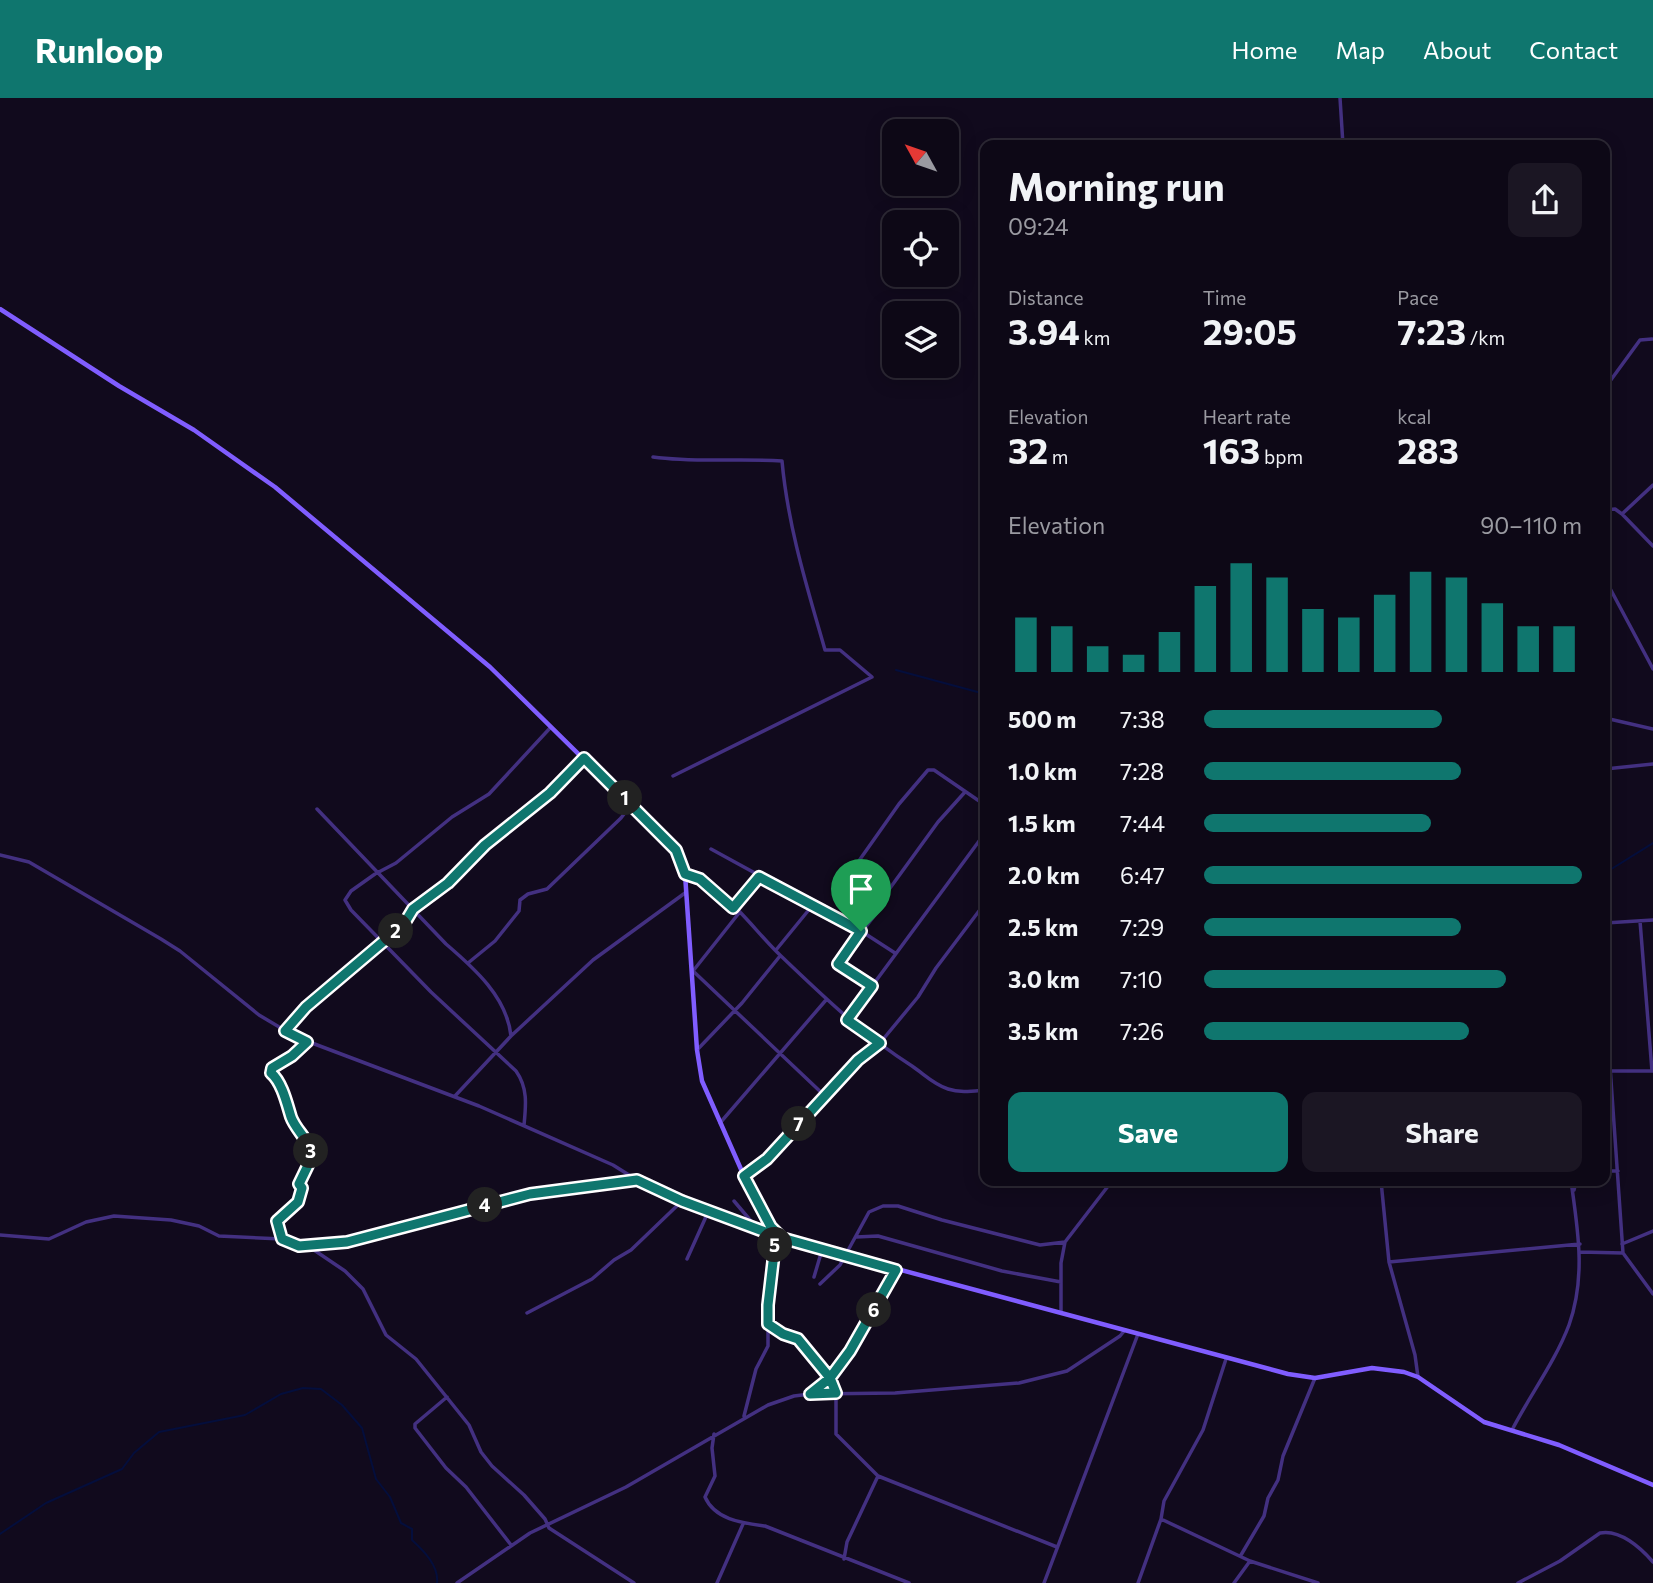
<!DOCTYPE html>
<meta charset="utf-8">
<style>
:root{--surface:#0d0816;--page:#1b1623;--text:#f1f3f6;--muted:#9a9aa1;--line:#2d2935;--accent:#0f766e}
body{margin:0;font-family:Commissioner,sans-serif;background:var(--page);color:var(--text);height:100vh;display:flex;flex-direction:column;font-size:26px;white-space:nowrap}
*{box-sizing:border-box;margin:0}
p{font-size:23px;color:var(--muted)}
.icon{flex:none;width:38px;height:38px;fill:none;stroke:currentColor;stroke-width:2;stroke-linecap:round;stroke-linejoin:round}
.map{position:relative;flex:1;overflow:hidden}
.drawer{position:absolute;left:980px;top:42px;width:630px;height:1046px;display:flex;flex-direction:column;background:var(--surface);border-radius:14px;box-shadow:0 4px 18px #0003,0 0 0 2px var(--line)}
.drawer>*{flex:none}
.needle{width:46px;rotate:310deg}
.buttons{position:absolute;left:882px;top:21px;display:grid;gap:14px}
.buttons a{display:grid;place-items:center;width:77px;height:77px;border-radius:14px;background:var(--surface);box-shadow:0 4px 18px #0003,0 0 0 2px var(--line);font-size:35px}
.pin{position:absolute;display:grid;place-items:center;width:60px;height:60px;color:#fff;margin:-72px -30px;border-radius:50% 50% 50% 0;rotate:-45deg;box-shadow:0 0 7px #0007}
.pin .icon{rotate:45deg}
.km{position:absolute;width:35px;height:35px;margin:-18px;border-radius:50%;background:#222;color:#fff;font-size:19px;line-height:35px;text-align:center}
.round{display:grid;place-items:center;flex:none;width:74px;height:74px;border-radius:14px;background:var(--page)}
.head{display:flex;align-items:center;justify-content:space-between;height:119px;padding:0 28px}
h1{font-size:38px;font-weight:700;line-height:52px}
.stats{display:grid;grid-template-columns:repeat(3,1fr);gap:10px;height:119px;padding:7px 28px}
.stats div{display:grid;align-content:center}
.stats b{font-size:35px;font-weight:700}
.stats small{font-size:19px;font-weight:400}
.stats p{font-size:19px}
.chart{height:196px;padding:14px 28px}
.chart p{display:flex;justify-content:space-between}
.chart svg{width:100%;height:126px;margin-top:7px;stroke:var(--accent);stroke-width:6}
.button{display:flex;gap:14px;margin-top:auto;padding:14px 28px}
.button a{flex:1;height:80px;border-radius:14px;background:var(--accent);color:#fff;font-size:28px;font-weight:700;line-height:80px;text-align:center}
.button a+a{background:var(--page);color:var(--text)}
ul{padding:0 28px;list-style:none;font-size:23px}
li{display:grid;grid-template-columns:112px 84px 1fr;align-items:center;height:52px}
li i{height:18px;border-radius:9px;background:var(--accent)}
header{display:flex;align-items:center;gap:42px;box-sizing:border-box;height:98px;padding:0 35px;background:var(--accent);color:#fff}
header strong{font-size:33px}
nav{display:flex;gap:38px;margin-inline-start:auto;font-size:24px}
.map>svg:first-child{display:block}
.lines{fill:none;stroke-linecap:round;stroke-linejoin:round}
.stream{stroke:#040e3c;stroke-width:2}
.street{stroke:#433081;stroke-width:3.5}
.secondary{stroke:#805dff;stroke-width:4.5}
.route-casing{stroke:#fff;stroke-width:14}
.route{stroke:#0f766e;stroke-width:9}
</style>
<header>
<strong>Runloop</strong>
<nav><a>Home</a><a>Map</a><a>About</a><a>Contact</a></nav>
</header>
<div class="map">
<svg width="1653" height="1485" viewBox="0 0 1653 1485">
<rect width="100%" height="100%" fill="#110a1d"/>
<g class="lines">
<path class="stream" d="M896 572 985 596
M1605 775 1653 745
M0 1436 46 1405 122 1371 134 1355 159 1334 245 1317 281 1296 303 1290 321 1291 342 1307 362 1330 376 1381 390 1399 401 1425 412 1431V1442C424 1453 439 1468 437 1485"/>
<path class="street" d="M1340 0 1343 47
M1605 290 1640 242 1652 241
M653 359C696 365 738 360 782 363 788 429 807 489 825 552H840L872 579 673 678
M1605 412 1615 411 1622 416 1653 387
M1622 416 1653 448
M1605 481 1653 571
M1605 620 1653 631
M1605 671 1653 666
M317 711 446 846C474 870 507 899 511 938L455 998
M711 751 861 833 895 855
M0 757 29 764 161 841 180 853 259 917 296 939 479 1008 613 1067 637 1082 682 1103 780 1140
M685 776C724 786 753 832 781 858 823 898 863 937 912 968 924 976 933 986 948 991 960 995 973 993 985 992
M844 784 899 706 928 672H934L985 707
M733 810 759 779
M1640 823 1652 973
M1605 825 1653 822
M776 852 812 808
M468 865 495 843 519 813 520 802 528 796 547 791 621 720 630 708
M692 872 825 998
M693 873 739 815
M871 888 837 866 882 808 885 797 938 724 965 694
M1605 896 1623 1155 1653 1196
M847 922 985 735
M285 933 306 909 404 826 413 811 448 785 485 747 550 695 584 660
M511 938 593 862 685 795
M697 952 742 905 780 858
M1611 973H1653
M720 1025 826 902
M524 1027C526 1007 528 990 516 973L431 894 351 812 345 802 351 793 375 776 396 765 452 719 489 696 551 629
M1605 1073H1618
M744 1078 767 1061 858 962 880 945 918 899 936 870 985 805
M1381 1083 1389 1164 1415 1257 1418 1279
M1574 1092 1576 1083
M734 1103 756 1129
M0 1137 49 1141 86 1124 114 1118 171 1122 199 1128 219 1138 282 1141 299 1148 347 1144 371 1140 421 1123 530 1096 637 1082
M856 1139 878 1138 1002 1173 1061 1184
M282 1141 277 1123 297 1104 302 1090 299 1086 311 1063 312 1054 291 1019 278 980 271 975 272 970 292 958 307 944
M1622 1146 1653 1133
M308 1148 345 1173 363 1191 386 1237 416 1261 469 1327 481 1354 492 1368 524 1397 545 1421 549 1430 634 1485
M1580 1154 1623 1155
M687 1161 709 1112
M1389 1164 1580 1146
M814 1179 822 1152
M820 1186 840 1167 869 1114 883 1108H898L942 1122 1040 1147 1065 1144
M527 1215 592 1181 614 1162 631 1152 682 1103
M1061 1215V1165L1065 1144 1112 1083
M768 1226 783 1236 798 1241 830 1281 836 1295V1336L878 1378 1057 1449
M1226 1261 1203 1332 1164 1403 1161 1421 1250 1463
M812 1296 895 1295 1019 1285 1067 1273 1120 1238 1125 1232
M447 1299 415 1326V1330L446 1370 466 1389 511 1447
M744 1318 756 1271 768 1248V1207L776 1139
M1512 1332C1530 1297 1555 1264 1569 1227 1586 1179 1578 1132 1571 1083
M714 1336 712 1350 715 1378 705 1399C715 1422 743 1425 765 1428L909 1485
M1241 1457 1264 1418 1268 1400 1278 1382 1283 1358 1315 1280
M844 1461 847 1444 878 1378
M457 1485 530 1435 626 1389 768 1307 794 1298 810 1296 820 1288 830 1281 850 1253 896 1172
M717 1485 743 1426
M1044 1485 1138 1236
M1138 1485 1161 1421
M1234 1485 1250 1463 1318 1485
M1518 1485 1560 1463 1600 1435C1620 1431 1641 1450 1653 1464"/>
<path class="secondary" d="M0 211 119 288 194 332 275 389 490 569 676 752 685 776 697 952 702 983 744 1078 771 1130 782 1140 1288 1276 1315 1280 1372 1270 1404 1274 1418 1279 1484 1324 1559 1347 1653 1387"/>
</g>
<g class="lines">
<defs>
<path id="route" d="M861 833 759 779 733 810 700 781 685 776 676 752 584 660 550 695 485 747 448 785 413 811 404 826 306 909 285 933 307 944 292 958 272 970 271 975C282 984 287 1006 291 1019 296 1033 311 1043 312 1059L299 1086 302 1090 298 1104 277 1123 282 1141 299 1148 347 1144 530 1096 637 1082 682 1103 776 1138 768 1207V1226L783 1236 798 1241 830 1280 836 1295 810 1296 830 1280 850 1253 896 1172 782 1140 771 1129 744 1078 767 1061 858 962 880 945 847 922 872 888 838 866 861 833"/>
</defs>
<use href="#route" class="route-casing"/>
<use href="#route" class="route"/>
</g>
</svg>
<div class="buttons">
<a><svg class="needle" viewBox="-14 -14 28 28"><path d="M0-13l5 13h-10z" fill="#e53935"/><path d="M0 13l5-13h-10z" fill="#9a9aa1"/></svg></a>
<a><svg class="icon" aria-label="locate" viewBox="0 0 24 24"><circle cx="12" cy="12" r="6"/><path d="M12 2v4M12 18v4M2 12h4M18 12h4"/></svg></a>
<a><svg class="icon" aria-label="layers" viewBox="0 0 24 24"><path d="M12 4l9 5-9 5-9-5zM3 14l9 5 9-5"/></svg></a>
</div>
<div class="pin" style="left:861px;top:833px;background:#1e9e55"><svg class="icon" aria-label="arrive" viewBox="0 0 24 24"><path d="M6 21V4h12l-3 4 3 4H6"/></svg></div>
<b class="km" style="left:625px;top:700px">1</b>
<b class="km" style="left:396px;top:833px">2</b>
<b class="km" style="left:311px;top:1053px">3</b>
<b class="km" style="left:485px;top:1107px">4</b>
<b class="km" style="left:775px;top:1147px">5</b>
<b class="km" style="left:874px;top:1212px">6</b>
<b class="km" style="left:799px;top:1026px">7</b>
<section class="drawer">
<div class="head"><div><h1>Morning run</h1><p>09:24</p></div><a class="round"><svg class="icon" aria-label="share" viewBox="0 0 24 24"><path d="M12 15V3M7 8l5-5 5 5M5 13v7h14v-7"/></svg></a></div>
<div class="stats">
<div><p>Distance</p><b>3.94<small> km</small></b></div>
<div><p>Time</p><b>29:05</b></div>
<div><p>Pace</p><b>7:23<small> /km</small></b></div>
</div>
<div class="stats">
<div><p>Elevation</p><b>32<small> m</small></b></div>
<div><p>Heart rate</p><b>163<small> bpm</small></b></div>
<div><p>kcal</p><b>283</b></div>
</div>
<div class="chart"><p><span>Elevation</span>90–110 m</p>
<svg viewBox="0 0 160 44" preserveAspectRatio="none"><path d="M5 44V25M15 44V28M25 44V35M35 44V38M45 44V30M55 44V14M65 44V6M75 44V11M85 44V22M95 44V25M105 44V17M115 44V9M125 44V11M135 44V20M145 44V28M155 44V28"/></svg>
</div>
<ul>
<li><b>500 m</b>7:38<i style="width:63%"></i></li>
<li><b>1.0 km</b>7:28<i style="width:68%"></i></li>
<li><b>1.5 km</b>7:44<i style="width:60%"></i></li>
<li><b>2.0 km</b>6:47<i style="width:100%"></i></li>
<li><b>2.5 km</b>7:29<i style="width:68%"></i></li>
<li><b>3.0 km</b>7:10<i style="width:80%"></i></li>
<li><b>3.5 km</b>7:26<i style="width:70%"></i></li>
</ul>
<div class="button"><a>Save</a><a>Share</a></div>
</section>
</div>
